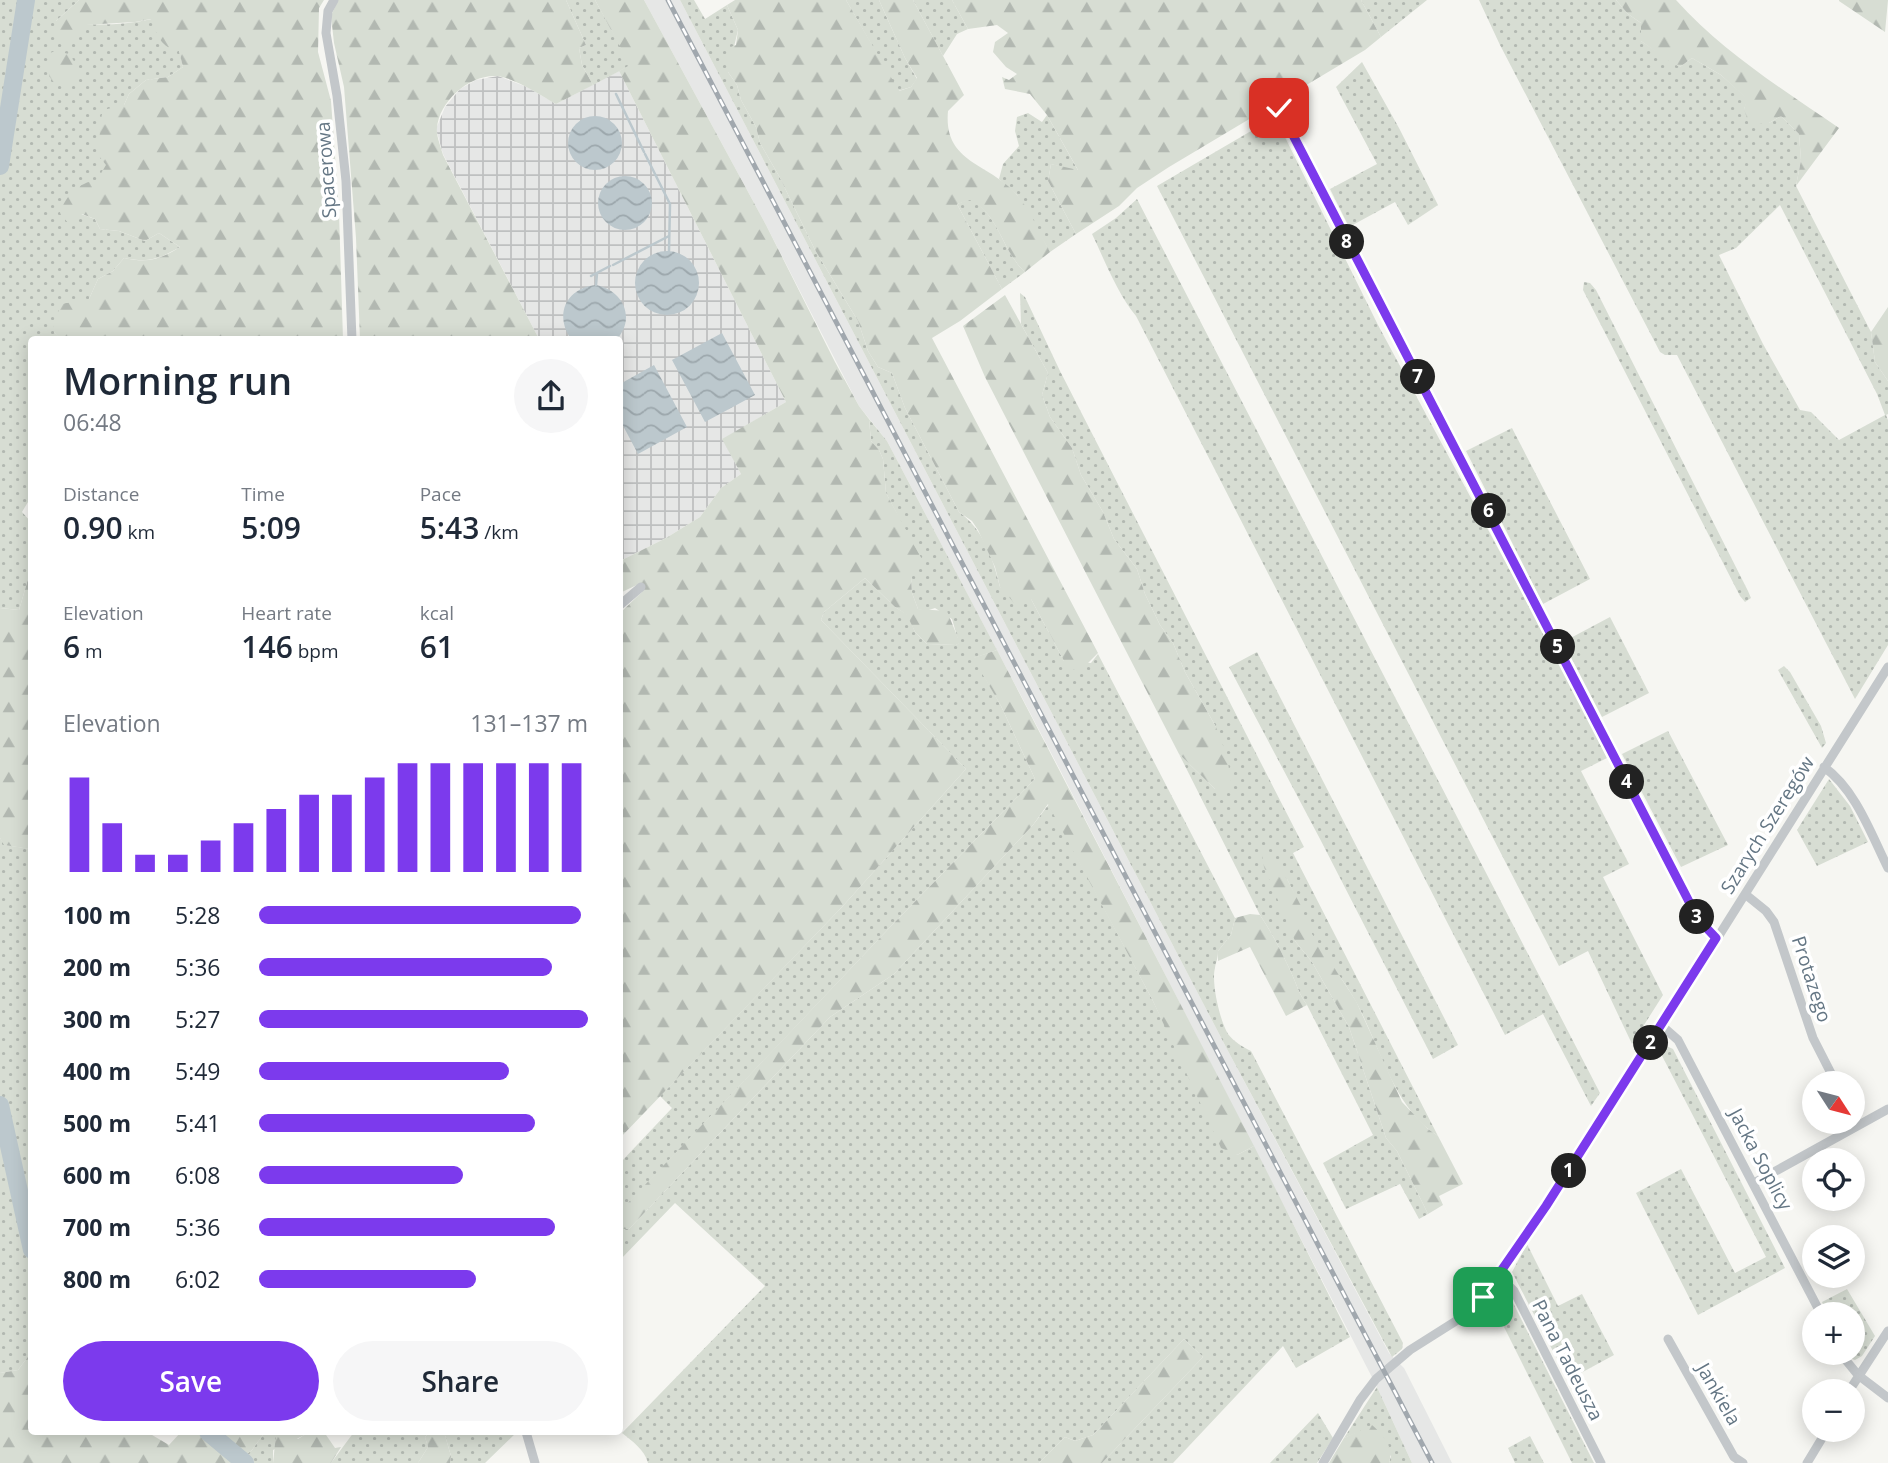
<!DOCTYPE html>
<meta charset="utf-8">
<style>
:root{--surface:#fff;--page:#f6f6f7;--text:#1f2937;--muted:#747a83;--accent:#7c3aed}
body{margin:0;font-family:"Open Sans",sans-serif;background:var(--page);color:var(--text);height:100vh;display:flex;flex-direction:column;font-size:26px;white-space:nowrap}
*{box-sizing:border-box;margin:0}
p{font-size:23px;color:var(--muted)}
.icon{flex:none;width:38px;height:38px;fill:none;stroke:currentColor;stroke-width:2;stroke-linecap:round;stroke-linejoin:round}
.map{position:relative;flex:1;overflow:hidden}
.details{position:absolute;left:28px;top:336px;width:595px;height:1099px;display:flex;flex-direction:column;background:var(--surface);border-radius:7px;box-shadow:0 4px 18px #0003}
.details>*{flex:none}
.needle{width:46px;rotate:126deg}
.controls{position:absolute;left:1802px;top:1071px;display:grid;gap:14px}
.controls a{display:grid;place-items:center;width:63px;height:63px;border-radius:50%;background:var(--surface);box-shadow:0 4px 18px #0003;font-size:35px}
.pin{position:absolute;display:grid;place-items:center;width:60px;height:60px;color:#fff;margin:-30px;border-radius:14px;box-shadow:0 4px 10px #0006}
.km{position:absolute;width:35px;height:35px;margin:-18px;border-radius:50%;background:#222;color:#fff;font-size:19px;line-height:35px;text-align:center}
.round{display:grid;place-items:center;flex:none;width:74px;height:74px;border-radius:37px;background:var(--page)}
.overview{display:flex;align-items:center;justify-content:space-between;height:119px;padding:0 35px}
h1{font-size:38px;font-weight:600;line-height:52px}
.metrics{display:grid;grid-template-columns:repeat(3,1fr);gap:10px;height:119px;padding:7px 35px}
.metrics div{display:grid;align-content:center}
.metrics b{font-size:30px;font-weight:600}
.metrics small{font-size:19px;font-weight:400}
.metrics p{font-size:19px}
.chart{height:196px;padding:14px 35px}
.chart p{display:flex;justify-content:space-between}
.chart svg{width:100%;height:126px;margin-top:7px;stroke:var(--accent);stroke-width:6}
.button{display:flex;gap:14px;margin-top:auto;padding:14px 35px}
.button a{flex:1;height:80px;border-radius:42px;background:var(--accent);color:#fff;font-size:28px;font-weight:600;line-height:80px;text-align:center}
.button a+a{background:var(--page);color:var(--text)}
ul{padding:0 35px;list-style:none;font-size:23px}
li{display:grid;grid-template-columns:112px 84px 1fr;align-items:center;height:52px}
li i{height:18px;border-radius:9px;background:var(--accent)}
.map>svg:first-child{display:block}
.built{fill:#e6e7e6}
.industrial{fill:url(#industrial-grid)}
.grass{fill:url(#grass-dots);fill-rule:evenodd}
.forest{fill:url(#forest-firs)}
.water{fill:url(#water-waves)}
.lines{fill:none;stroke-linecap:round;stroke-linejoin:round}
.stream{stroke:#bcc8cd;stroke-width:2.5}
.river{stroke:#bcc8cd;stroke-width:18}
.street{stroke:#c3c7ca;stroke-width:9}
.rail-casing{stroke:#a1a8ae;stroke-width:5}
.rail{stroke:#fff;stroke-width:2.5;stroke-dasharray:8;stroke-linecap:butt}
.route-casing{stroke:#fff;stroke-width:14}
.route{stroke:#7c3aed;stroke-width:9}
.labels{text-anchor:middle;stroke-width:7;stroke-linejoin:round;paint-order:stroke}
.street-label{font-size:19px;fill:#647684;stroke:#fff}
</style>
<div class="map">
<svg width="1888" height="1463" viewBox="0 0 1888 1463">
<defs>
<pattern id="industrial-grid" width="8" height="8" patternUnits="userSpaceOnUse" patternTransform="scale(1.75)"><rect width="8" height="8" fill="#e6e7e6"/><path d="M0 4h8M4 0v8" fill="none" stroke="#bec0c0"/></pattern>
<pattern id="grass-dots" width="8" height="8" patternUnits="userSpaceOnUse" patternTransform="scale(1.75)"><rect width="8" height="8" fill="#d7ddd3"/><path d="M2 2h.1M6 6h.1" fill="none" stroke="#b2b8b1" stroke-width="1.8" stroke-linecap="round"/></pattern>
<pattern id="forest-firs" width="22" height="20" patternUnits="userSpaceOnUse" patternTransform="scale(1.75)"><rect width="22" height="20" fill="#d7ddd3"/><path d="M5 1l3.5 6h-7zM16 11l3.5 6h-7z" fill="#b2b8b1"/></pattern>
<pattern id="water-waves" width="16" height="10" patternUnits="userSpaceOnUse" patternTransform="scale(1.75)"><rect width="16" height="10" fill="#bcc8cd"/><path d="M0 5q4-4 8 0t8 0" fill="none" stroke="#9ca7ac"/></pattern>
</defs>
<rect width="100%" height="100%" fill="#f6f6f2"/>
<path class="built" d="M644 0H680L1228 1051 1389 1353 1404 1368 1452 1463H1412L1377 1387 1060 770 887 441 859 406 766 225Z"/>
<path class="industrial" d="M619 71 786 402 723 439 741 474 721 488 700 517 666 538 620 561V340L539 339 443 154 436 129 445 107 460 89 476 80 498 76 527 87 556 104Z"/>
<path class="grass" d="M0 0H79L56 21C88 26 120 26 152 19L179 50 183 67 168 77 146 80 129 94 124 105 107 165 81 214 95 219 100 229 119 231 145 241 159 233 180 247C159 259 149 263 124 258L113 271 98 279 89 299 54 332 62 339 32 340 31 497 22 512 31 522V569L19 610 0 608Z
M566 0H595L631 65 593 85 582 65 579 48 586 45Z
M680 0H694L705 19 727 5 738 30 728 72 737 85 741 100 756 127 760 143 779 176 815 250 858 321 868 351 878 367 892 373 905 408 959 512C983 529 993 558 1000 587L1031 599 1064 661 1091 663 1098 654 1235 918 1231 935 1218 951C1218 959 1216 961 1215 968 1211 983 1220 1021 1228 1034 1234 1042 1243 1047 1251 1051L1403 1343 1402 1349 1392 1357 1228 1051Z
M846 0H879L905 58 917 79 911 87 898 91Z
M913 0H952L968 29 957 34 943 56Z
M1361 0H1427L1381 37Z
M1479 0H1616L1628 14 1641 23V41L1680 67 1692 58 1721 75 1748 99 1744 109 1769 123 1781 116 1799 134 1801 160 1796 186 1871 332 1875 362 1888 381V414L1886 415 1888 420V645L1855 699 1677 355H1665L1660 352 1500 45ZM1780 205 1877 394 1885 415 1839 440 1811 412 1800 410 1763 344 1719 255 1736 248Z
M1362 62 1399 128 1438 205 1408 225 1395 202 1349 227 1330 189 1377 164 1336 87Z
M1028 113 1042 122 1047 115 1079 172 1051 164 1048 181 1076 234 1050 252 1017 195 999 179 1003 164 1019 146 1015 131 1017 117Z
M1275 117 1378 325 1578 697 1607 758 1581 771 1629 864 1603 877 1663 995 1632 1044 1588 951 1559 966 1157 186Z
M970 199C1000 215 1001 250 1025 272L1002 289 957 204Z
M1137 199 1600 1093 1591 1106 1543 1014 1505 1035 1136 316C1117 293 1105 261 1092 234L1116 218Z
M1584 282 1590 283 1596 290 1748 591 1751 598 1745 602 1740 596 1583 290Z
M1020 293 1025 297 1060 371 1304 847 1293 853 1438 1136C1393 1108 1380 1045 1355 1000 1342 977 1323 956 1311 933 1302 915 1296 896 1287 879L1295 941 1312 962 1349 1027 1386 1138 1397 1151 1428 1214 1419 1219 1400 1184 1346 1209 1323 1163 1373 1135 1307 1005C1297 991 1297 984 1290 970 1281 951 1272 933 1260 915L1179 754 1215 789 1216 727 1185 672 1173 643 1160 625 1145 594 1137 569 1114 539 1103 512 1081 475 1072 448 1050 417 1042 395 1048 373 1021 324Z
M869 419 887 441 997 650 974 658 1001 706 1035 779 894 923 620 1212V1163L672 1108 660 1096 842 907 966 769 821 620 824 612 865 578 895 607 908 615 915 632 927 644 956 645 959 643 952 619 935 608 926 611 918 609 912 593 911 576 897 514 886 493 883 459 879 450 871 441Z
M1512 428 1590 579 1543 604 1466 451Z
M1610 617 1649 693 1602 717 1563 642Z
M1257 652 1458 1045 1433 1059 1320 839 1229 667Z
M1784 666 1790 672 1821 726 1826 743 1822 748 1778 670Z
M1668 731 1728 845 1681 867 1622 754Z
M1829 779 1850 806 1868 842 1817 866 1797 830Z
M1049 804 1152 999 1197 1092 1237 1155 1254 1146 1350 1337 1296 1368 1283 1346 1173 1463H1102L1203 1357 1184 1339 1093 1435 1075 1441 1065 1437 1039 1463H648C645 1450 632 1441 622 1433L765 1286 675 1203 620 1260V1229H629L830 1017 894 974 1033 825Z
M0 838 5 845 31 849 32 851V1341L30 1354 18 1370 0 1373Z
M1664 1045 1673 1049 1785 1268 1698 1315 1636 1193 1681 1169 1735 1273 1766 1257 1658 1048Z
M1527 1244 1558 1306 1582 1294 1614 1355 1568 1380 1512 1272Z
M1847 1289 1875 1336 1862 1356 1855 1360 1849 1358 1846 1353H1853V1314H1828L1822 1302Z
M1503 1292 1509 1295 1594 1463H1572L1490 1299 1495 1293Z
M1377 1387 1412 1463H1389L1391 1456 1359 1432 1344 1438Z
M1318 1413 1333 1438 1317 1463H1270Z
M265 1432H309V1433L273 1450V1463H236L252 1450Z
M354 1432H430L425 1437 428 1447 418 1463H331Z
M444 1432H517L485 1463H450L451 1456Z
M1530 1436 1544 1463H1515L1508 1448Z"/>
<path class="forest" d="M79 0H324L319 8 318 52 331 101 339 212 343 339 62 340 54 332 53 322 62 304 89 299 98 279 113 271 124 258C148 263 159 260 180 247L159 233 145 241 119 231 100 229 95 219 82 214 68 223 60 213C66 195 78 183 97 180L106 165 99 156 100 123 103 110 124 105 129 94 146 80 168 77 183 67 179 51C161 48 157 35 151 19L135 22 83 25 65 43 52 35 56 21Z
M338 0H566L586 45 579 48 582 65 593 85 556 104C540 95 515 78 497 76 470 74 439 101 437 128 436 136 441 147 443 155L539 339H360L356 238 344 87 334 43 331 16Z
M595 0H644L766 225 835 362 859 406 869 419 871 441 879 450 883 459 886 493 924 563 911 576 912 593 918 609 947 611 960 643 956 645 927 644 915 632 907 615 895 607 865 578 824 612 821 620 966 769 842 907 620 1138V613L642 592 641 583 622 592 620 590V561L666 538 700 517 721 488 741 474 722 439 786 402 619 71 630 65Z
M735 0H846L899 91 911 87 917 78 905 58 879 0H913L964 95 948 111C943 164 991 163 1017 195 1031 211 1040 234 1050 252L1025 272C1001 250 1000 215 970 200L957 204 1002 289 960 321 932 338 1098 653 1080 671 1070 669 1064 661 1031 599 1015 604 1000 587 995 567 978 530 972 521 959 512 905 408 892 373 878 367 868 351 858 321 815 250 779 176 760 143 756 127 741 100 737 85 728 72V48L736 45 738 30 727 5Z
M952 0H1361L1381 37 1365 50 1169 167 1137 188 1119 206 1076 234 1048 181 1051 164 1078 170 1047 115 1030 94 1005 89 1002 77 1009 80 1017 74 1006 67 993 52 995 42 1008 33 997 25 968 29Z
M1616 0H1676C1723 52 1782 89 1839 128L1796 186 1801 160 1799 134 1781 116 1769 123 1749 125 1744 109 1747 99 1721 75 1692 58 1680 67 1670 62 1641 41V23L1628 14Z
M1888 0 1885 32 1839 1V0Z
M55 51 69 54 78 67 79 78 63 86 54 83 49 76 50 53Z
M1005 295 1048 373 1042 395 1050 417 1072 448 1081 475 1103 512 1114 539 1137 569 1145 594 1160 625 1173 643 1185 672 1216 727 1227 756 1232 789H1215L1179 754 985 377 963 326Z
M1888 307V381L1875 362 1871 332Z
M31 569V851L30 849 4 845 0 838V608L19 610Z
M997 650 1254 1146 1237 1155 1221 1148 1152 999 1048 804 1033 825 894 974 830 1017 629 1229H620V1212L623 1208 894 923 1035 779 1001 706 973 658Z
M1262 855 1272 858 1287 879 1300 904 1312 934 1356 1001 1402 1102 1428 1129 1438 1136 1463 1184 1439 1196 1443 1205 1428 1214 1397 1151 1386 1138 1349 1027 1312 962 1295 941 1264 867Z
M1250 914 1260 915C1272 933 1281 951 1290 970 1297 984 1297 991 1307 1005L1286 1016 1250 947 1218 961V951L1231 935 1235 918Z
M1184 1339 1203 1357 1102 1463H1039L1065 1437 1075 1441 1093 1435Z
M31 1341 32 1432H147L169 1445 181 1432H265L252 1450 236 1463H0V1373L18 1370 30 1354Z
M1372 1425C1384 1436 1394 1446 1389 1463H1329L1344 1438Z
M309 1432H324L335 1448 341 1447 331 1463H273L276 1435 289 1433 298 1439Z
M430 1432H444L451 1456 450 1463H418L428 1447 425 1437Z"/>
<path class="water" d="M568 143a27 27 0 1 1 54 0a27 27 0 1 1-54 0Z
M598 203a27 27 0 1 1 54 0a27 27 0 1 1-54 0Z
M635 283a32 32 0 1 1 64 0a32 32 0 1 1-64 0Z
M596 285C623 290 636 318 617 339H571C554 315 566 288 596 285Z
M722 333 755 395 705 422 672 360Z
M654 365 687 427 638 454 620 420V384Z"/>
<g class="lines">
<path class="stream" d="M616 94 644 152
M645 154 670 204 669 251
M613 265 669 236
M591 276 610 266
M596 285 597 274"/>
<path class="river" d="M0 166 26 0
M0 1105 32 1250
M208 1432 245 1463"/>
<path class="street" d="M334 0 328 11 326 33 337 96 346 181 352 340
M1279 108 1657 841 1698 919 1716 938
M620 605 641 587
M1824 767C1856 790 1871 834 1888 868
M1745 894 1766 911 1774 922 1813 1038 1836 1083
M1662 1026 1678 1040 1821 1314
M1754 1183 1888 1109
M1499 1276 1514 1291 1601 1463
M1668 1339 1734 1457 1743 1463
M1840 1353 1858 1375 1888 1398
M1849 1391 1888 1331
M526 1432 535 1463
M1323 1463 1360 1400 1376 1379 1410 1350 1467 1314 1499 1276 1662 1026 1888 667
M1807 1463 1827 1430"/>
<defs>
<path id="rail" d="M668 0 1432 1463"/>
</defs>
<use href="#rail" class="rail-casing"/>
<use href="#rail" class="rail"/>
</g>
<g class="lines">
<defs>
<path id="route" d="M1279 108 1698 919 1716 938 1546 1206 1483 1297"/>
</defs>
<use href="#route" class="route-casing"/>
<use href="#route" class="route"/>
</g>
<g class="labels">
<g class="street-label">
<text transform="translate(326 170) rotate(-94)" y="7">Spacerowa</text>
<text transform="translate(1767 825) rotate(-58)" y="7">Szarych Szeregów</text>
<text transform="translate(1812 979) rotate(72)" y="7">Protazego</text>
<text transform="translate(1761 1159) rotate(62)" y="7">Jacka Soplicy</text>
<text transform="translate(1568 1360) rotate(63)" y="7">Pana Tadeusza</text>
<text transform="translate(1719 1394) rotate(60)" y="7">Jankiela</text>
</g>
</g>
</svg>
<div class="controls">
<a><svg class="needle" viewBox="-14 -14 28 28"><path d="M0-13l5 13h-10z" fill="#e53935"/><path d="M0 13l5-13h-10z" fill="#747a83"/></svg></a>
<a><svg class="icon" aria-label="locate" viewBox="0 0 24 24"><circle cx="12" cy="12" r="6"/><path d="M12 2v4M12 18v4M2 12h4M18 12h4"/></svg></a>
<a><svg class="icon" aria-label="layers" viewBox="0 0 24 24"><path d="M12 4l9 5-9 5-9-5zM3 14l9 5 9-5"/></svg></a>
<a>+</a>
<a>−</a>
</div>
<div class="pin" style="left:1483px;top:1297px;background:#1e9e55"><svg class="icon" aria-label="arrive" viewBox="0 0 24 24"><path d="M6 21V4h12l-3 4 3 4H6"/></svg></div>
<div class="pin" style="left:1279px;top:108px;background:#d93025"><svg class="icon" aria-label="check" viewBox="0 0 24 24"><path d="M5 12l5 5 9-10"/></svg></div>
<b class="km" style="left:1569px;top:1171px">1</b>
<b class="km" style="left:1651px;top:1043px">2</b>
<b class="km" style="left:1697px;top:917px">3</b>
<b class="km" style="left:1627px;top:782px">4</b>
<b class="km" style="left:1558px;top:647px">5</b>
<b class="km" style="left:1489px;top:511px">6</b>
<b class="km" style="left:1418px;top:377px">7</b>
<b class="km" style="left:1347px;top:242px">8</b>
<section class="details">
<div class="overview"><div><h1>Morning run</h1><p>06:48</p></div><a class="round"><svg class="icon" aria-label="share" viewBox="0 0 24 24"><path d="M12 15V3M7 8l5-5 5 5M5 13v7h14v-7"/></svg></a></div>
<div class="metrics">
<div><p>Distance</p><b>0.90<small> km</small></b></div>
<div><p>Time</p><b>5:09</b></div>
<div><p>Pace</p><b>5:43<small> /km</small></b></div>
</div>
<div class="metrics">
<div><p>Elevation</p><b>6<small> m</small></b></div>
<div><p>Heart rate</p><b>146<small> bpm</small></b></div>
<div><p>kcal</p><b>61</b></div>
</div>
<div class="chart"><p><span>Elevation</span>131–137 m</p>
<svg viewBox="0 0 160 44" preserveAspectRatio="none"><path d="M5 44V11M15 44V27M25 44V38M35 44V38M45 44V33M55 44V27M65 44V22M75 44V17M85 44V17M95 44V11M105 44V6M115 44V6M125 44V6M135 44V6M145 44V6M155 44V6"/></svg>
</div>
<ul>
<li><b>100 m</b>5:28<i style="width:98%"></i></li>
<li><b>200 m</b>5:36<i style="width:89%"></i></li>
<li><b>300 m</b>5:27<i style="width:100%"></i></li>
<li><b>400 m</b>5:49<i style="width:76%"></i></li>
<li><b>500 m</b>5:41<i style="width:84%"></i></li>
<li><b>600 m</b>6:08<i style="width:62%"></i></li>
<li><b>700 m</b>5:36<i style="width:90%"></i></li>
<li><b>800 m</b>6:02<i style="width:66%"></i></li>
</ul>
<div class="button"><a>Save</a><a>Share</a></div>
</section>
</div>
